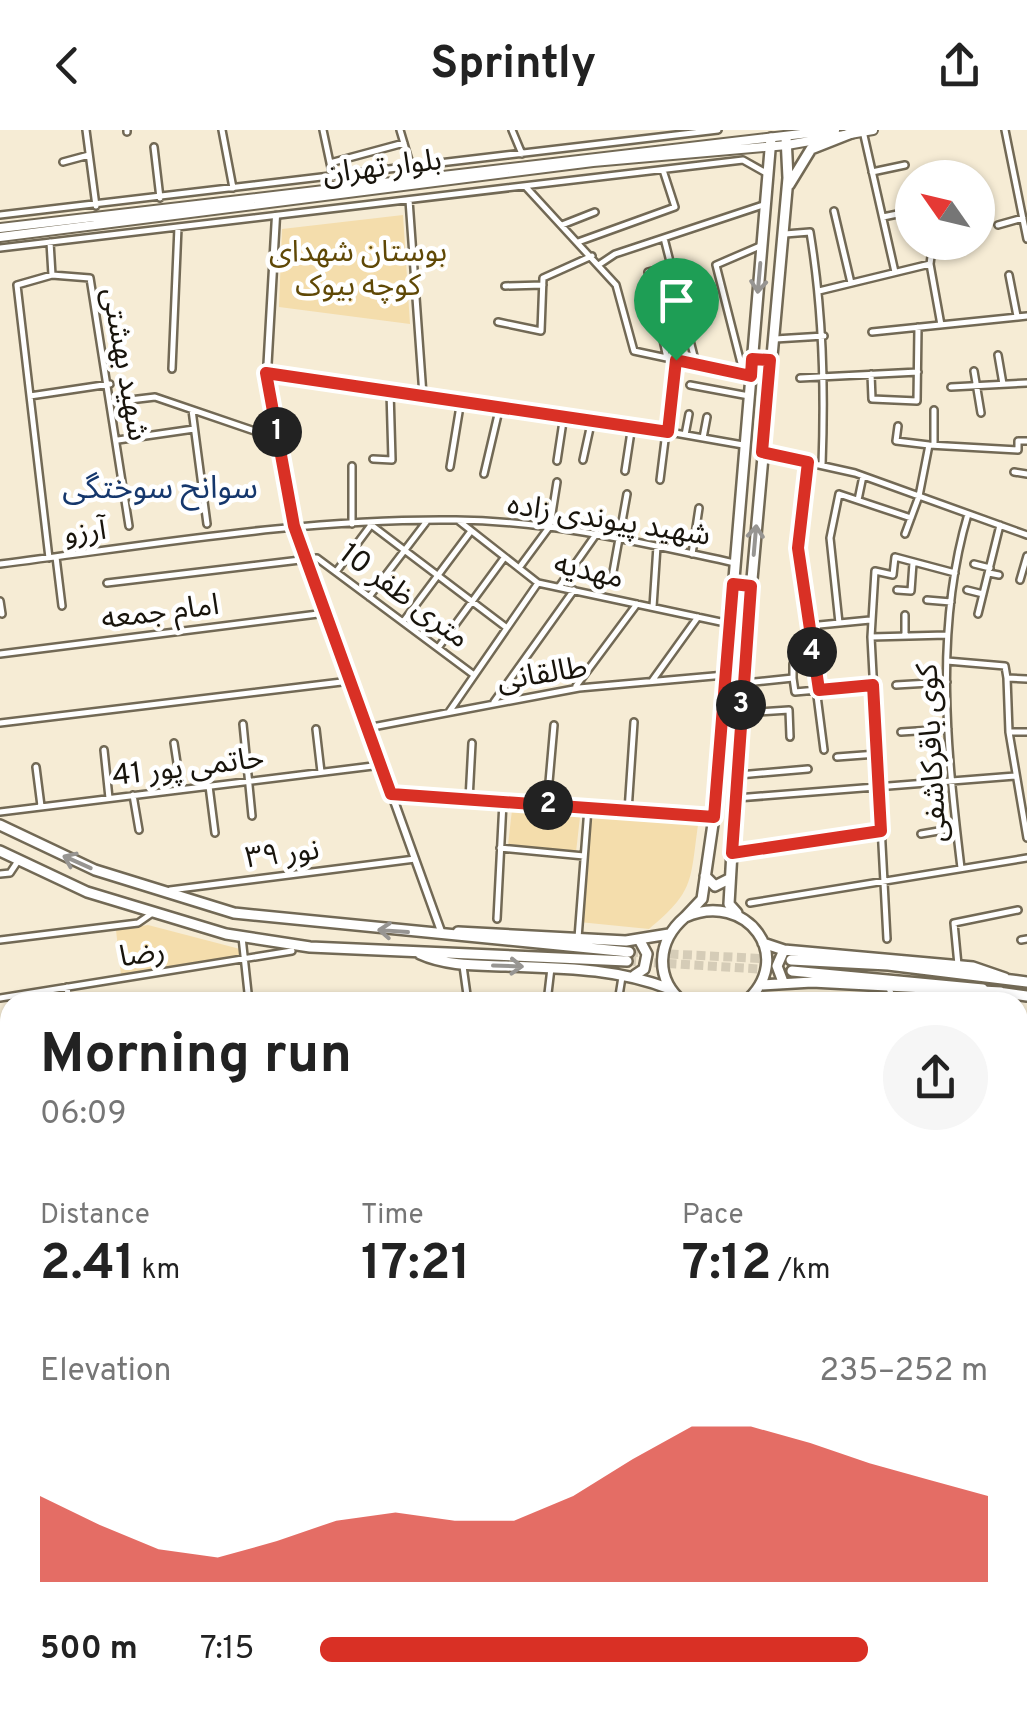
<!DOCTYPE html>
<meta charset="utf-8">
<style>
:root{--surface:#fff;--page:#f6f6f6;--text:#222;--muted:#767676;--accent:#d93025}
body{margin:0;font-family:Overpass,"Noto Sans Arabic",sans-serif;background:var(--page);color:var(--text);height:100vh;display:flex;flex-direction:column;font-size:38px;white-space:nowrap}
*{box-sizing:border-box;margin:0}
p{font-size:32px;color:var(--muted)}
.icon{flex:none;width:55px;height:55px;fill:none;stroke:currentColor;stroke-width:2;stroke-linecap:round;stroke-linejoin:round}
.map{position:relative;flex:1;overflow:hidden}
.details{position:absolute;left:0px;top:862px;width:1028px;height:718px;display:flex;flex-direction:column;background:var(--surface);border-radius:30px 30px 0 0;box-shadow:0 2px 8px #0004}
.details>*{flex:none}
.needle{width:65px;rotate:304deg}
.controls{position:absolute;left:895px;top:30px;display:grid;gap:20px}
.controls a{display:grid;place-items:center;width:100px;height:100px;border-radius:50%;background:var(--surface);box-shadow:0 2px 8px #0004;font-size:50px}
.pin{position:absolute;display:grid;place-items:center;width:85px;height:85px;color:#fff;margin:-102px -42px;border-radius:50% 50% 50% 0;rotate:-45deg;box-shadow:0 0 10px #0007}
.pin .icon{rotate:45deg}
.km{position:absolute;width:50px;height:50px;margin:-25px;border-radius:50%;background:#222;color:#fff;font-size:28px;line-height:50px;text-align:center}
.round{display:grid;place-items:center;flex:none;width:105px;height:105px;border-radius:52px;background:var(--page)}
.head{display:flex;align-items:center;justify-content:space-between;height:170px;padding:0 40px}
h1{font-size:55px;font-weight:700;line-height:75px}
.figures{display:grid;grid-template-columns:repeat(3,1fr);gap:15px;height:170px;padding:10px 40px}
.figures div{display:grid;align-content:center}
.figures b{font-size:50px;font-weight:700}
.figures small{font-size:28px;font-weight:400}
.figures p{font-size:28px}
.chart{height:280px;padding:20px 40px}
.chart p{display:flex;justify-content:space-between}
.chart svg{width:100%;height:180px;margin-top:10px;fill:var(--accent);opacity:.7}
ul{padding:0 40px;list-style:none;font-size:32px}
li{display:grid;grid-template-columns:160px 120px 1fr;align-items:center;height:75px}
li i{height:25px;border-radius:12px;background:var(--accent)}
header{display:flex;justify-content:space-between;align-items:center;height:130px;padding:0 40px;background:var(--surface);font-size:45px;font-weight:700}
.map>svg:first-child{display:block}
.green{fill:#f4ddac}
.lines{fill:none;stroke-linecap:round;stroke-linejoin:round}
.primary-tunnel{stroke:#d5ccb7;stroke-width:9;stroke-dasharray:9 4.5;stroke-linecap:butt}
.minor-casing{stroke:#726955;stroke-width:10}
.tertiary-casing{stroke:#726955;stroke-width:11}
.secondary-casing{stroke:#726955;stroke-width:12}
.primary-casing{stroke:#726955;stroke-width:14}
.minor{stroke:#fff;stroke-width:5}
.tertiary{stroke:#fff;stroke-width:6}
.secondary{stroke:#fff;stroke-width:8}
.primary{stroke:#fff;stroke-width:9}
.oneway{stroke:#979592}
.route-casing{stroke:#fff;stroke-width:20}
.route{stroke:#d93025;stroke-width:12}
.labels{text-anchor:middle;stroke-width:9;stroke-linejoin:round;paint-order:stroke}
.street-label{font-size:30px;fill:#18140c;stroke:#fff}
.park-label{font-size:30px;fill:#5f4806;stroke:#fff}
.neighbourhood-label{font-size:32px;fill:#15376c;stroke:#fff}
</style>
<header><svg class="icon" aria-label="back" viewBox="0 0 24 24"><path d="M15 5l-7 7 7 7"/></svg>Sprintly<svg class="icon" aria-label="share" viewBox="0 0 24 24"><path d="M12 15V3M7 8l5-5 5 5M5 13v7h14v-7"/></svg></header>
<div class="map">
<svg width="1027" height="1579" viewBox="0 0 1027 1579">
<rect width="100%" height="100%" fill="#f6ecd5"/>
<path class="green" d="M403 85 410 194 279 177 282 99Z
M512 680 580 687 576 722 508 715Z
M591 685 698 695C690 751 695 761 649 799L579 792Z
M148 795 240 819V826L121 845 116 800Z"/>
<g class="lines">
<path class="primary-tunnel" d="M629 822 791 830
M627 831 792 841"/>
<defs>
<path id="minor" d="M86 0 96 76
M127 0V2
M222 0 233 58
M323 0 333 47
M400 0 411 37
M512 0 522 24
M1005 0 1027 109
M863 1 895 142
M154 17 160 68
M63 32 89 25
M330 33 404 13
M872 42 905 35
M525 56 616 155 634 221 751 246
M409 70 423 265
M834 81 851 153
M0 85 718 0
M883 87 912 81
M562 95 595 82
M998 95 1023 88
M785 104 810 102C823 181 825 255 822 335
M664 108 696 234
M50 112 52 145 90 148 129 396
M578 112 675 77 663 40
M0 118 743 30 768 44
M600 134 615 124 763 75
M930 134 941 195
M1009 145 1017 186
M505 156 543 155
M819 161 930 134 932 119 968 113
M498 192 541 201 543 148 592 126
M872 202 1027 186
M775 209 824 206
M998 225 1003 254
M667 228 648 142 671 136
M172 239 178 97
M974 241 981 283
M267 243 601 290 743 315
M871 244 872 269 917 271 918 197
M744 245 716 135 760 116
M800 248 918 242
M690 255 749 266
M951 257 1027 253
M30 266 110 254
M113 272 155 267 278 309
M192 280 207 394
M898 296 896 311 929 315
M685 305 689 284
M703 308 707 287
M118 310 194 299
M934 315V280
M765 323 855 343 1027 405
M373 329 392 330 390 261
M583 330 592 289
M557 331 564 285
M808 333 798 418 824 620
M352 336V394
M450 337 461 270
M625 341 632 295
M1014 342 1027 344
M484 344 500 276
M660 350 675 230
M858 370 863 346
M459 391 538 453 730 494
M370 394 507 498
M905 404 919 366 929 315 1018 320V311H1027
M692 424 699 378
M56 427 62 476
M49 428 17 155 52 145
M0 434C151 415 303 388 456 390 551 391 643 413 735 433
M974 434 990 438
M519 438 550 396 557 352
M336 442 371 395
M613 442 627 364
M989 443 999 445
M1020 450 1027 426
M107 453 317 428 474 545
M559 457 597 403
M897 460 911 461 913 433
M967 460 983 464
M369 467 427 391
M927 470 951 472
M0 471 2 484
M653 477 657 416
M978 484 1000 395
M403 492 471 401
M839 493 830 408 839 364 911 388
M809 496 870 490
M905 505V485
M871 507 947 505
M438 518 504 428
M0 524 326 483
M947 531 1005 536 1007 548 1027 549
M793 534V548
M1007 548 1009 602 1027 708
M652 551 698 487
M745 553 793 548 795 562 873 555
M896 555 947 552
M576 556 637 474
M494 572 574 460
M449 582 538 453
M740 583 789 580 790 607
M0 593 350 551
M243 594 252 686
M367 598 579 558 725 545
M316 599 321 642
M901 602 948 599
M1009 602H1027
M174 613 181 659
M104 620 109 668
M837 627 877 624
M36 637 41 676
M739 645 808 639
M209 656 215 703
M391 663 712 687
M133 665 139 700
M737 668 1015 646
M469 670 472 613
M547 675 554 595
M628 681 634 592
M0 682 381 635
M921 704 956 698
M500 718 584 726
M734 722 881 701
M961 738C947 621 934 499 968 384
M0 744 10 743 18 731
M170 760 415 729
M750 773 1027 728
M497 789 503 672
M242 807 249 872
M578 808 588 678
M887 809 871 507 875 441 893 445 895 427 955 443
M0 810 138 793 151 784
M1021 810 1027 809
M958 835 954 793 1018 780
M463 836 468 872
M67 857 69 872
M889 858 894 872
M0 868 292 821
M433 872 467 868
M547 872 551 838
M618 872 622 847
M0 932 10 931
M0 1028 10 1026
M1018 1043 1027 1040
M0 1087 10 1086
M1018 1117 1027 1114
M1018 1186 1027 1183
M1018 1216 1027 1212
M0 1220 10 1140
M1019 1255 1027 1286
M1018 1325 1027 1323
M0 1342 10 1343
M1018 1483 1027 1482
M1018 1530 1027 1528
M801 1570 806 1579
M506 1573 519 1576
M176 1579 177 1570
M252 1579V1570
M355 1579 356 1570
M427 1579 428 1570
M666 1579 667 1570"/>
<path id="tertiary" d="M276 86 267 243 295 396 442 804"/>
<path id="secondary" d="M0 98 835 0
M0 107 593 32 787 15 873 0
M0 1124H10
M0 1140H10
M0 1568 10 1569
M26 1570 121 1579"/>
<path id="primary" d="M789 55 811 19 854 2
M0 695 95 740 234 783 629 822
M0 721 87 762 226 804 310 817 627 831
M705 746 715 756 729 749
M737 783 729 774 740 583 788 48 786 7
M685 787 702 769 714 687 771 8
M458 802 626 811 669 804
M763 813 784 820 973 837 1005 848
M420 824C446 836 477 835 506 836 563 838 616 838 670 859
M791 830 888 835 1027 852
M792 841 983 859
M635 845 644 839 647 824 640 811
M783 852 777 836 784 820
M760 855 812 852 1001 862
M998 862 1027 866
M683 872C654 848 657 811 685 787 747 760 797 828 745 872
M634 1579 635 1570
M656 1579 657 1570"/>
</defs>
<use href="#minor" class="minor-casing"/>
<use href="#tertiary" class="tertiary-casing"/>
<use href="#secondary" class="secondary-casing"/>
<use href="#primary" class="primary-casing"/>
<use href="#minor" class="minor"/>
<use href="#tertiary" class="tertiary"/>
<use href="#secondary" class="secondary"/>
<use href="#primary" class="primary"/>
</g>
<defs><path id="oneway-shaft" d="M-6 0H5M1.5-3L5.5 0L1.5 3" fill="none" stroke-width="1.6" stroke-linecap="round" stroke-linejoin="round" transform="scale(2.5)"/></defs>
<g class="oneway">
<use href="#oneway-shaft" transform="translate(759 148) rotate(95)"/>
<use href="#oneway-shaft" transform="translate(755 410) rotate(-85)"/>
<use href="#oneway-shaft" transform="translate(77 732) rotate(-156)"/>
<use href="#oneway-shaft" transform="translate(393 801) rotate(-176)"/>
<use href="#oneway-shaft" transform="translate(508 836) rotate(2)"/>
</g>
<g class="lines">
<defs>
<path id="route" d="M752 229 770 230 762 322 808 332 798 418 819 560 873 555 881 701 732 723 751 456 733 454 714 687 391 664 294 396 266 243 668 302 676 230 751 246Z"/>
</defs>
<use href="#route" class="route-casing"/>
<use href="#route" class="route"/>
</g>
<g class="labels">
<g class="street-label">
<text transform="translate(382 36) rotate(-7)" y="10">بلوار تهران</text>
<text transform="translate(126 234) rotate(80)" y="10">شهید بهشتی</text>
<text transform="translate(609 389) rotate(9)" y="10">شهید پیوندی زاده</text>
<text transform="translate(85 401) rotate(-7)" y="10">آرزو</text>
<text transform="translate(589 440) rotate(13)" y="10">مهدیه</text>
<text transform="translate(405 465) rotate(37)" y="10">10 متری ظفر</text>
<text transform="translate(160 481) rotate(-7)" y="10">امام جمعه</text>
<text transform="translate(542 543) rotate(-9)" y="10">طالقانی</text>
<text transform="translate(931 623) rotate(-93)" y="10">کوی باقرکاشفی</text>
<text transform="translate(188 636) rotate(-7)" y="10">حاتمی پور 41</text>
<text transform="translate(282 723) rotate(-7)" y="10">نور ۳۹</text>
<text transform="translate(142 823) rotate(-9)" y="10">رضا</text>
</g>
<g class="park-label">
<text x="358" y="131">بوستان شهدای<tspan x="358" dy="34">کوچه بیوک</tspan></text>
</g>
<g class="neighbourhood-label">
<text x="160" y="368">سوانح سوختگی</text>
</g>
</g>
</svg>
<div class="controls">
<a><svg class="needle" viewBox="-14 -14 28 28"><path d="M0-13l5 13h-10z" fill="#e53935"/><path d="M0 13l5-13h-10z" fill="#767676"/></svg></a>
</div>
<div class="pin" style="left:676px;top:230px;background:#1e9e55"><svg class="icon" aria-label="arrive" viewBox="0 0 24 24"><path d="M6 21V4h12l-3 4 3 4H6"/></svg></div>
<b class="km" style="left:277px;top:302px">1</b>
<b class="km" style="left:548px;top:675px">2</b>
<b class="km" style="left:741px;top:575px">3</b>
<b class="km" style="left:812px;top:522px">4</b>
<section class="details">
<div class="head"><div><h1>Morning run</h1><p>06:09</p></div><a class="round"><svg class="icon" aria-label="share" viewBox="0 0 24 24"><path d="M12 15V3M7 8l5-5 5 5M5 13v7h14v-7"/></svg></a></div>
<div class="figures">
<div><p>Distance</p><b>2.41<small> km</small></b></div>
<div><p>Time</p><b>17:21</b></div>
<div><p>Pace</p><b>7:12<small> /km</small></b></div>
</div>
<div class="chart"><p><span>Elevation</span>235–252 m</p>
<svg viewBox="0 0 160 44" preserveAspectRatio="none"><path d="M0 44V23L10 30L20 36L30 38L40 34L50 29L60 27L70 29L80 29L90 23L100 14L110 6L120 6L130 10L140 15L150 19L160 23V44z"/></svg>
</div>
<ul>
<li><b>500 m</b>7:15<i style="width:82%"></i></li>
</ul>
</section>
</div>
